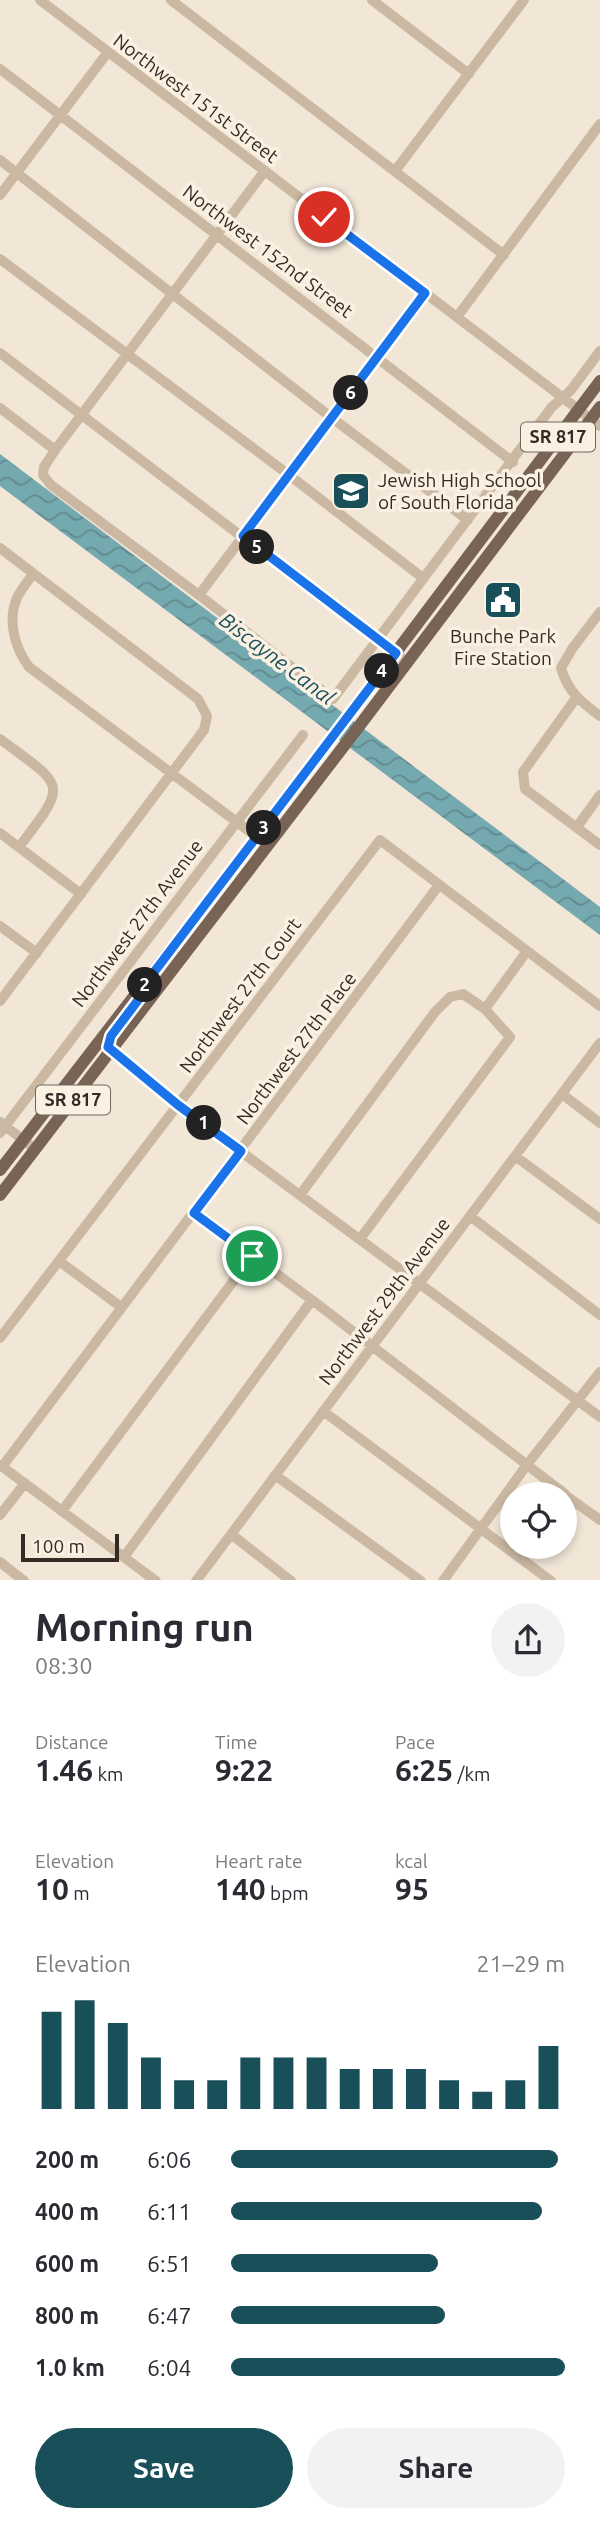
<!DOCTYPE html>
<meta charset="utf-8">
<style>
:root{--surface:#fff;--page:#f2f2f3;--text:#2b2b33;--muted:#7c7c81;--accent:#194f58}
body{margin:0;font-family:Ubuntu,sans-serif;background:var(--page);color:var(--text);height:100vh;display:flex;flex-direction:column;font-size:26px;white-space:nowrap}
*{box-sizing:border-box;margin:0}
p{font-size:23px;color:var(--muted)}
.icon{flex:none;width:38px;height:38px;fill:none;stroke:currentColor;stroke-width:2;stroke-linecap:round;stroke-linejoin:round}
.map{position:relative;height:1580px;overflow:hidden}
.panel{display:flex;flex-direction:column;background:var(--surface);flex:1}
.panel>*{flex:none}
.fabs{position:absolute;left:500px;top:1482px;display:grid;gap:14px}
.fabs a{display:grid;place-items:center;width:77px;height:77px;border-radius:50%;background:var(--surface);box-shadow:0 4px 10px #0003;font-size:35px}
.scale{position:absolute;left:21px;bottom:18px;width:98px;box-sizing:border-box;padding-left:7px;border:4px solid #352b25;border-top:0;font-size:19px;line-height:24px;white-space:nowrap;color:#352b25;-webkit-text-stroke:5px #faf1e3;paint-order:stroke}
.pin{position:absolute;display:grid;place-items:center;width:60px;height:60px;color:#fff;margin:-30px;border:4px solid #fff;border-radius:50%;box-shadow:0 2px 7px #0007}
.km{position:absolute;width:35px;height:35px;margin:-18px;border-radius:50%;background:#222;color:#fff;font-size:19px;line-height:35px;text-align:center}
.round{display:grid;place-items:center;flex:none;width:74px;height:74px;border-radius:37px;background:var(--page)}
.overview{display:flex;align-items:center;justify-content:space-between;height:119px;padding:0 35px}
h1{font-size:38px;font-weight:700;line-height:52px}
.figures{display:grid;grid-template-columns:repeat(3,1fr);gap:10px;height:119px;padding:7px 35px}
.figures div{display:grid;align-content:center}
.figures b{font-size:30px;font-weight:700}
.figures small{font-size:19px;font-weight:400}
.figures p{font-size:19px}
.chart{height:196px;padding:14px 35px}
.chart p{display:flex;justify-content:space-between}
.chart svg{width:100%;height:126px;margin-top:7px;stroke:var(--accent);stroke-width:6}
.primary-button{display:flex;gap:14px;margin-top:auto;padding:14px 35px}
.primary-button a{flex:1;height:80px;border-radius:42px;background:var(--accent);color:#fff;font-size:28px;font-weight:700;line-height:80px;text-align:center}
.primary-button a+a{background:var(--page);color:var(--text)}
ul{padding:0 35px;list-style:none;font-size:23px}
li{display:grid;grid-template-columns:112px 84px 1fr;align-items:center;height:52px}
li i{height:18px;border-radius:9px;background:var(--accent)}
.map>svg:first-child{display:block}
.water{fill:url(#water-waves)}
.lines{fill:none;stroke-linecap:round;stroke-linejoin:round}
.minor{stroke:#cab8a2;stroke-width:10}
.major{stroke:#786355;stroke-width:12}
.route-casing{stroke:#fff;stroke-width:14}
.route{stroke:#1a73e8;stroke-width:9}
.labels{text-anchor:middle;stroke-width:7;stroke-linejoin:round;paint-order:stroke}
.shield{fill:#faf1e3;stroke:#70665e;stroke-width:2}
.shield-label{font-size:18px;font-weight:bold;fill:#352b25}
.street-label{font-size:19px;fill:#352b25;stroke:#faf1e3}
.poi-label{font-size:19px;fill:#352b25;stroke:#faf1e3;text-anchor:start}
.water-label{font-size:21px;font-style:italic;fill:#194f58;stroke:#faf1e3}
</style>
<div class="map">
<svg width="600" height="1581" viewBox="0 0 600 1581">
<defs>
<pattern id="water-waves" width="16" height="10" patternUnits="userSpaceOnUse" patternTransform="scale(1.75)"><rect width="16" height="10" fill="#75a9b0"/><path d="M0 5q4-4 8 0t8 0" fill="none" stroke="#618a8f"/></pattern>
</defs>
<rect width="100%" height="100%" fill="#f2e7d7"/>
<path class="water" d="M0 454 600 907V935L0 486Z"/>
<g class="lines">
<path class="minor" d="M40 0 600 426
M171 0 504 255
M372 0 469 74
M0 69 513 462
M0 160 332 418 468 520
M395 171 524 0
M264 172 55 450 44 467 43 475 51 485 199 595 333 699 551 408 571 390 600 351
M0 195 108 52
M0 259 289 475 423 578
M457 317 600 124
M0 353 407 662
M0 408 55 450
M0 548 198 699 207 716 204 730 0 1001
M33 574C28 581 21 589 17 598 7 621 15 648 29 667L261 840
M199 595 425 293
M600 612 572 649 561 668C568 692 581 702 600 716
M576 698 523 772 525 789 600 845
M0 739C64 787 70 781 19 847
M577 827 600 795
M0 833 81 894
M0 926 37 953
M485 1009 527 951
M111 1052 178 1105 600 1417
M562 1094 600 1123
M0 1122 35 1149
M0 1133 303 735
M515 1156 600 1219
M300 1195 435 1012 450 997 463 994 485 1009 510 1037 360 1239
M194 1213 312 1300 565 1494
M470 1216 600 1315
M59 1261 121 1307
M0 1338 380 840 600 1006
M323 1411 551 1581
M0 1465 156 1581
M2 1467 439 885
M275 1475 421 1581
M565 1495 600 1520
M62 1511 252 1256
M0 1515 25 1483
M231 1534 291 1581
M124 1557 312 1300
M0 1562 24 1581
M196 1581 600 1043
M443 1581 526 1466 600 1372"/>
<path class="major" d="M0 1170 257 837 600 381
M0 1195 360 725 600 407"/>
</g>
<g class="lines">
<defs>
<path id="route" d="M252 1256 194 1213 241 1151 178 1105 108 1047 111 1036 145 991V984L396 653 243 536 425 293 324 217"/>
</defs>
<use href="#route" class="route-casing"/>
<use href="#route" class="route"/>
</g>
<defs>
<symbol id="school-square" viewBox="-11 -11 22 22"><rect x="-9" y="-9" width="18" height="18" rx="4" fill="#194f58" stroke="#faf1e3"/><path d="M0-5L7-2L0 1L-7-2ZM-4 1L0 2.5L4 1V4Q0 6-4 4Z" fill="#fff"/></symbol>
<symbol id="civic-square" viewBox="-11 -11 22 22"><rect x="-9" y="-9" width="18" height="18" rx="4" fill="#194f58" stroke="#faf1e3"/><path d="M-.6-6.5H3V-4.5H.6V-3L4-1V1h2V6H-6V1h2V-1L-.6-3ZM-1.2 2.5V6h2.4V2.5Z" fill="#fff"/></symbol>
</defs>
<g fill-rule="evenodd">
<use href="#school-square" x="329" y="469" width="44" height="44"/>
<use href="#civic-square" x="481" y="578" width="44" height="44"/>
</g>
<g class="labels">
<g class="shield">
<rect x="521" y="422.5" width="74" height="29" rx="5"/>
<rect x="36" y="1085.5" width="74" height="29" rx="5"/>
</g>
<g class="shield-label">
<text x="558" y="443">SR 817</text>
<text x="73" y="1106">SR 817</text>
</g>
<g class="street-label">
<text transform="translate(196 98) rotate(37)" y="7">Northwest 151st Street</text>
<text transform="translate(268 251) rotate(37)" y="7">Northwest 152nd Street</text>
<text transform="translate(137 923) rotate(-53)" y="7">Northwest 27th Avenue</text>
<text transform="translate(240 995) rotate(-53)" y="7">Northwest 27th Court</text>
<text transform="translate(296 1048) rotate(-53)" y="7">Northwest 27th Place</text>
<text transform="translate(384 1301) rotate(-53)" y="7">Northwest 29th Avenue</text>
</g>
<g class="poi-label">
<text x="378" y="487">Jewish High School<tspan x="378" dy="22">of South Florida</tspan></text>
<text x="503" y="643" text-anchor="middle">Bunche Park<tspan x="503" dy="22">Fire Station</tspan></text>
</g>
<g class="water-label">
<text transform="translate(277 659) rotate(37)" y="7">Biscayne Canal</text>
</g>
</g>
</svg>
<div class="fabs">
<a><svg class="icon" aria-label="locate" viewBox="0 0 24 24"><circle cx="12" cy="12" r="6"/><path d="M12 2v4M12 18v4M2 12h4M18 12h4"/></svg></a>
</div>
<div class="scale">100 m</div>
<div class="pin" style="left:252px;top:1256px;background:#1e9e55"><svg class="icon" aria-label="arrive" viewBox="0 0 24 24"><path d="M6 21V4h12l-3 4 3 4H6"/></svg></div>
<div class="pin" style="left:324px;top:217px;background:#d93025"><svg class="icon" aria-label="check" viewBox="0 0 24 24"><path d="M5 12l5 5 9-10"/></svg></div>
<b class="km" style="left:204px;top:1123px">1</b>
<b class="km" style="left:145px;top:985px">2</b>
<b class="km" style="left:264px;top:828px">3</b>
<b class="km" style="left:382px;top:671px">4</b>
<b class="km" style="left:257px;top:547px">5</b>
<b class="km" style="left:351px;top:393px">6</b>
</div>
<section class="panel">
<div class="overview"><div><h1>Morning run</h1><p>08:30</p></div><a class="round"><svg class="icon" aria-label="share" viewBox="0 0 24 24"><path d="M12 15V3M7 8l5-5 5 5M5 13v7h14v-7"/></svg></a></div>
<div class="figures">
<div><p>Distance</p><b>1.46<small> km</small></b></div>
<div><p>Time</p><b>9:22</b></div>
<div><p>Pace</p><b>6:25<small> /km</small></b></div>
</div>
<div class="figures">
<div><p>Elevation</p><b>10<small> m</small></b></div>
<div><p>Heart rate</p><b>140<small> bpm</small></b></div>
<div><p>kcal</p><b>95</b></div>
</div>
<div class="chart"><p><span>Elevation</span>21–29 m</p>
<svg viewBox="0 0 160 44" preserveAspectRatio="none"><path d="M5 44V10M15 44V6M25 44V14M35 44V26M45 44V34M55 44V34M65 44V26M75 44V26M85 44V26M95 44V30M105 44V30M115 44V30M125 44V34M135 44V38M145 44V34M155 44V22"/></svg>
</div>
<ul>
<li><b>200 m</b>6:06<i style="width:98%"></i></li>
<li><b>400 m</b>6:11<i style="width:93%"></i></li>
<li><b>600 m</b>6:51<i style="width:62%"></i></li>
<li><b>800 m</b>6:47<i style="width:64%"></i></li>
<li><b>1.0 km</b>6:04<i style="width:100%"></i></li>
</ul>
<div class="primary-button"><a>Save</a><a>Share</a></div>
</section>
